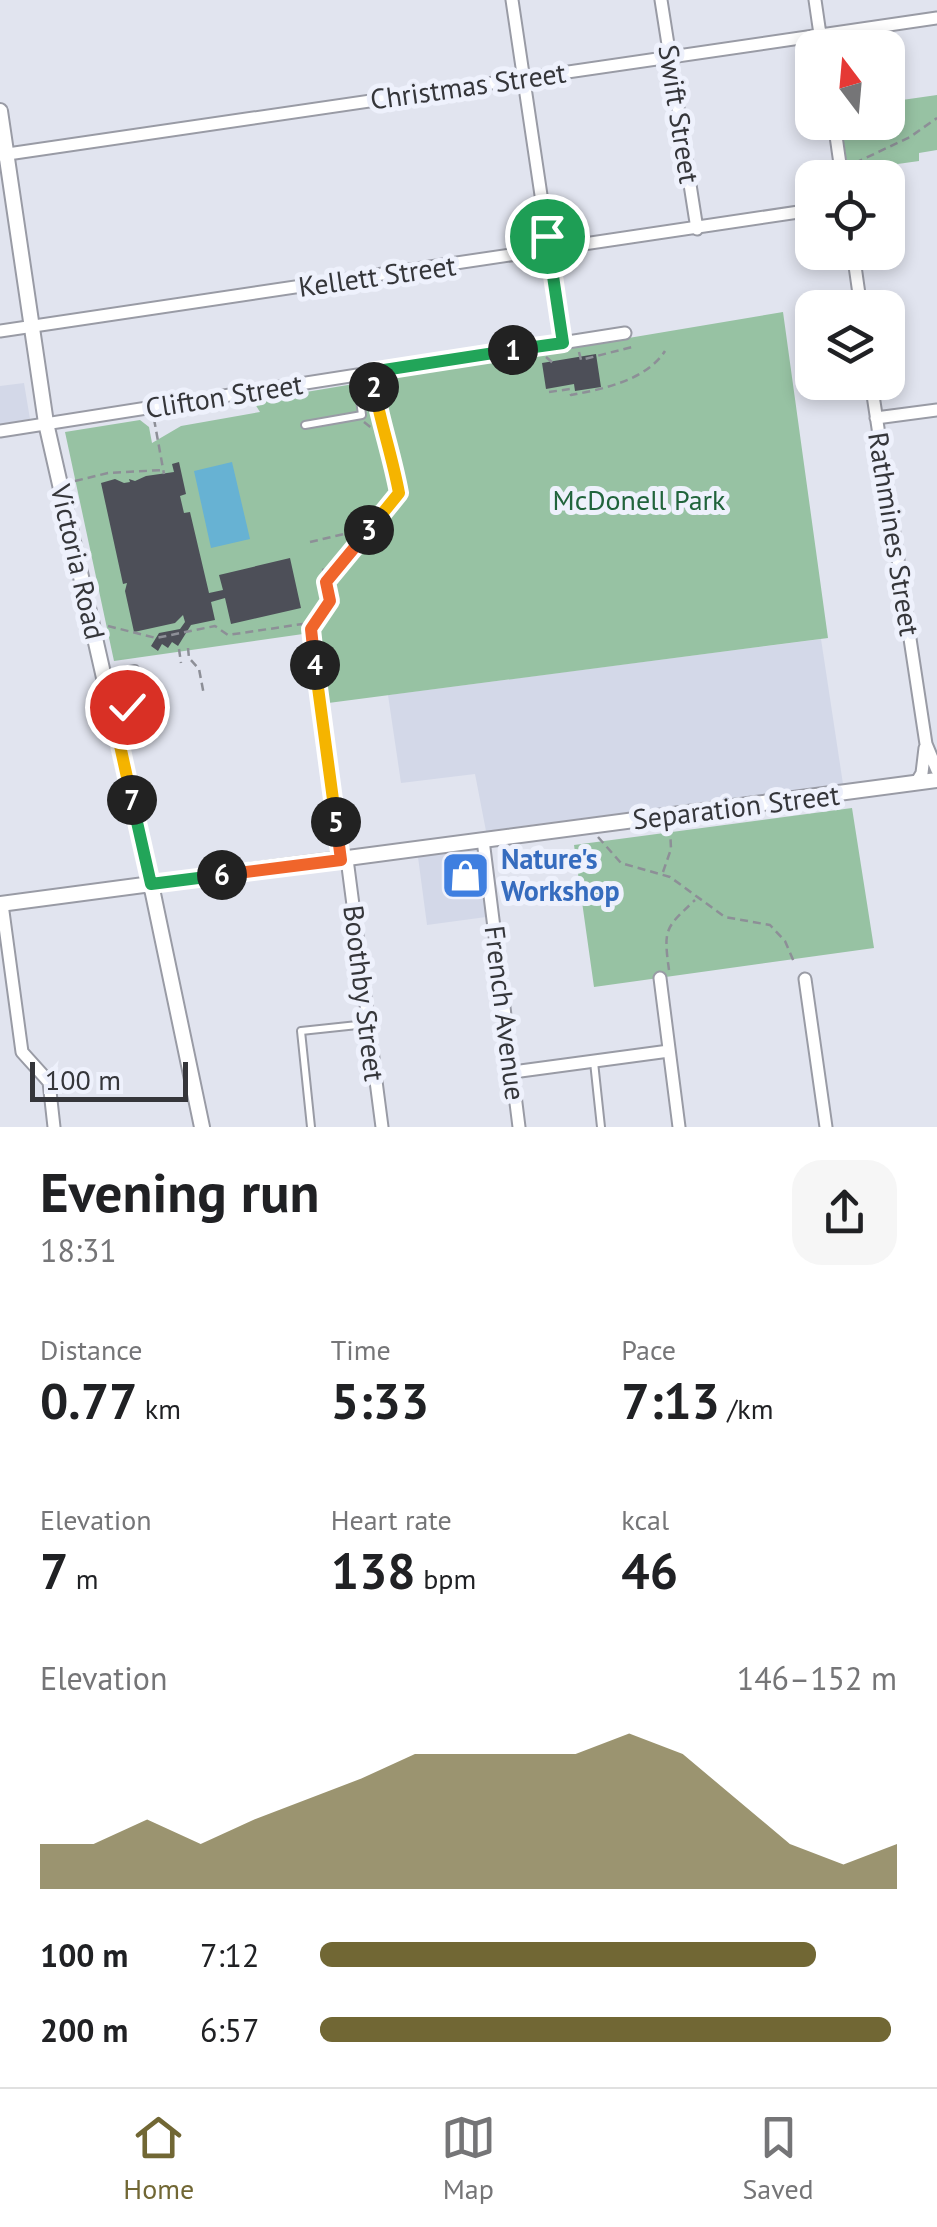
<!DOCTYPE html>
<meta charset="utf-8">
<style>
:root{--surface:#fff;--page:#f6f6f6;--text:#202124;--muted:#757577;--line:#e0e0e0;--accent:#716734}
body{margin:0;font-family:"PT Sans",sans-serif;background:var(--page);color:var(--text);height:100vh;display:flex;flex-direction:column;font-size:38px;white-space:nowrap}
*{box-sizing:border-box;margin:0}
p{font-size:32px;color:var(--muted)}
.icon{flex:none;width:55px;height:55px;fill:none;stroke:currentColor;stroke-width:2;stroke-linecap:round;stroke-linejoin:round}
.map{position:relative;height:1127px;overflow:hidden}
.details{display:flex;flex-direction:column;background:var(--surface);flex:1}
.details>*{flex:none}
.needle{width:65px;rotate:344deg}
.tools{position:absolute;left:795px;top:30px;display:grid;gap:20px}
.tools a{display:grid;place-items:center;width:110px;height:110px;border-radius:20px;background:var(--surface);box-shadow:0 5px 15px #0003;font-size:50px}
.scale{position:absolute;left:30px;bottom:25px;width:158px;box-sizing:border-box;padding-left:10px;border:5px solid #35363a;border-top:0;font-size:28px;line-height:35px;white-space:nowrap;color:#35363a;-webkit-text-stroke:8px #eef1fc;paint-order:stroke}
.pin{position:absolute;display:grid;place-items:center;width:85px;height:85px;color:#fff;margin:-42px;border:5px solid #fff;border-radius:50%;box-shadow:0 2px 10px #0007}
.km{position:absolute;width:50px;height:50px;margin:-25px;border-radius:50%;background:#222;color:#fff;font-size:28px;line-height:50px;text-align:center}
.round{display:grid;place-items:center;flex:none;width:105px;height:105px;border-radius:30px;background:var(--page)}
.summary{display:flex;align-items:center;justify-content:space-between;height:170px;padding:0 40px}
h1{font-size:55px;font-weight:600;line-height:75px}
.metrics{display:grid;grid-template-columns:repeat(3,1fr);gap:15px;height:170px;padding:10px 40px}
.metrics div{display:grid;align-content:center}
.metrics b{font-size:50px;font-weight:600}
.metrics small{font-size:28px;font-weight:400}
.metrics p{font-size:28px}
.chart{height:280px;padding:20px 40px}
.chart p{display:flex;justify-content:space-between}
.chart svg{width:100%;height:180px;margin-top:10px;fill:var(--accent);opacity:.7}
ul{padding:0 40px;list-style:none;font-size:32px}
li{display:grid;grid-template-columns:160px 120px 1fr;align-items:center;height:75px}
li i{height:25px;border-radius:12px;background:var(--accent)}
.menu{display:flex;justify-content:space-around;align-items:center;height:140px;border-top:2px solid var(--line);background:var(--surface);font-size:28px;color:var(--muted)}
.menu a{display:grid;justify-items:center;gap:5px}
.menu .selected{color:var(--accent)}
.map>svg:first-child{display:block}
.built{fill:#d3d8e8}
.green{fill:#97c2a3}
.water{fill:#67b2d3}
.building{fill:#4d4f58}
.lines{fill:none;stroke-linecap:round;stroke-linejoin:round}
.service-casing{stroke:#999ba5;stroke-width:10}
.minor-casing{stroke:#999ba5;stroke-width:15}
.tertiary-casing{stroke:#999ba5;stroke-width:18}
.path{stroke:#8d8f97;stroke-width:2.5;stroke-dasharray:8 5;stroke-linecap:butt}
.service{stroke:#fff;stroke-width:6}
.minor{stroke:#fff;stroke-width:11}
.tertiary{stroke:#fff;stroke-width:14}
.split-1-casing{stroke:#fff;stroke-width:20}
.split-2-casing{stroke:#fff;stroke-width:20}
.split-3-casing{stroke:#fff;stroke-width:20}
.split-4-casing{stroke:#fff;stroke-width:20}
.split-5-casing{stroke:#fff;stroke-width:20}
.split-6-casing{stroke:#fff;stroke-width:20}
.split-7-casing{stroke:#fff;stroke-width:20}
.split-8-casing{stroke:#fff;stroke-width:20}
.split-1{stroke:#22a559;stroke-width:12}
.split-2{stroke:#22a559;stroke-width:12}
.split-3{stroke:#f5b400;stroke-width:12}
.split-4{stroke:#f0652b;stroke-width:12}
.split-5{stroke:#f5b400;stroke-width:12}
.split-6{stroke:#f0652b;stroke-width:12}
.split-7{stroke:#22a559;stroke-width:12}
.split-8{stroke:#f5b400;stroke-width:12}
.labels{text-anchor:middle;stroke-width:10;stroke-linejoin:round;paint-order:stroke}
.street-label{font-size:28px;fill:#35363a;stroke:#eef1fc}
.park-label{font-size:28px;fill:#21643c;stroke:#eef1fc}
.shop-label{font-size:28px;font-weight:bold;fill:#366cbe;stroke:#eef1fc;text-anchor:start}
</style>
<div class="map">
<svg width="937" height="1127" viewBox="0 0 937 1127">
<rect width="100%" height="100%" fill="#e1e4ef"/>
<path class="built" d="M24 383 30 419 0 424V386Z
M821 639 843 784 486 831 475 774 401 783 388 695Z
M477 849 486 917 427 925 418 857Z"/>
<path class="green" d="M937 95V150L919 153V161L848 171 841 123 888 122V102Z
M783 312 828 638 313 705 303 634 114 661 65 432 140 420 149 427 152 443 181 426 260 412 253 401Z
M852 808 874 948 594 987 574 845Z"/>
<path class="water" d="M232 462 250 539 211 548 194 471Z"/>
<path class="building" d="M596 354 601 387 575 391 574 384 546 389 542 363Z
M179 462 186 494 180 496 184 513 190 512 209 593 223 590 219 575 290 558 301 608 231 624 225 598 211 602 215 620 191 625 178 646 172 642 168 648 162 644 158 651 151 646 159 633 180 629 185 622 183 615 175 623 134 632 125 591 127 583 123 584 101 483 115 479 124 483 130 482 129 479 135 481 146 476 174 472 172 464Z"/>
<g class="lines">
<defs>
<path id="service" d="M305 425 362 415 357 376
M104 675 135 669 141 705 113 709
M594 1062 601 1127
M311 1127 301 1031 367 1024"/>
<path id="minor" d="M512 0 563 343
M661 0 697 229
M815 0 822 48
M834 122 842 178
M1 155 937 18
M853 252 861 308
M0 331 812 210
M871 382 926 744 937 770
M876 418 937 410
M0 431 625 333
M321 705 341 860
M916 783 922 773 925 748
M483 840 519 1127
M347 859 382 1127
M2 904 22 1052 49 1082 54 1127
M660 978 679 1127
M805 979 826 1127
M513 1072 669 1051"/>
<path id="tertiary" d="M0 111 46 423 151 884 202 1127
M0 904 937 780"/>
</defs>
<use href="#service" class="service-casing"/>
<use href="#minor" class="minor-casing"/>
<use href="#tertiary" class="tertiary-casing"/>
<path class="path" d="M855 163 910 137 937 118
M579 352 581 360 632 347
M546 357 553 363
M549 392 570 389 571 395C604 389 646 380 665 351
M154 419 164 474
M364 422 382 436
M75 481 108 473 163 470
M310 542 357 531 364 536
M322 570 335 568
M108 626 156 638 215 626 228 635 316 622
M188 648 189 658 199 669 204 695
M179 649 181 663
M317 697 311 629 331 601 326 582 399 493C392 454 380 422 373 383
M598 837 621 863 670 877 725 917 770 925 785 941 794 962
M663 872 671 849 670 828
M669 970C663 927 666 928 695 900"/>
<use href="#service" class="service"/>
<use href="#minor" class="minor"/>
<use href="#tertiary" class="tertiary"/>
</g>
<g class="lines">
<defs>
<path id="split-1" d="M513 350 563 343 547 236"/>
<path id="split-2" d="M374 387 371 372 513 350"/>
<path id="split-3" d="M369 530 399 493C392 455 381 425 374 387"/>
<path id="split-4" d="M315 665 311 629 330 601 326 582 369 530"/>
<path id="split-5" d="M315 665 336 822"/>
<path id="split-6" d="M222 875 341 860 336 822"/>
<path id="split-7" d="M132 800 151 884 222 875"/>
<path id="split-8" d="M127 707 112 709 132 800"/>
</defs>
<use href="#split-1" class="split-1-casing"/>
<use href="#split-2" class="split-2-casing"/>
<use href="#split-3" class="split-3-casing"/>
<use href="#split-4" class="split-4-casing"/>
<use href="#split-5" class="split-5-casing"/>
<use href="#split-6" class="split-6-casing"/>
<use href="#split-7" class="split-7-casing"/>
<use href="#split-8" class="split-8-casing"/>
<use href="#split-1" class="split-1"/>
<use href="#split-2" class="split-2"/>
<use href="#split-3" class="split-3"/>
<use href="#split-4" class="split-4"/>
<use href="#split-5" class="split-5"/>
<use href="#split-6" class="split-6"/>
<use href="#split-7" class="split-7"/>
<use href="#split-8" class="split-8"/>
</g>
<defs>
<symbol id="shop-square" viewBox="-11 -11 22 22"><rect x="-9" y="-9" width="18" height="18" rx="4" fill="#3f7fe0" stroke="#eef1fc"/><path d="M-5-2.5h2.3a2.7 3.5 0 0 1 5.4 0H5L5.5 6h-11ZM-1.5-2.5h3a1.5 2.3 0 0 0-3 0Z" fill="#fff"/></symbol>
</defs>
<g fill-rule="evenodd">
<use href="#shop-square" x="438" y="848" width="55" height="55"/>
</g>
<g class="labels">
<g class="street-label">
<text transform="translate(468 86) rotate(-8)" y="10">Christmas Street</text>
<text transform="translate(679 114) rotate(81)" y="10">Swift Street</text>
<text transform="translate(377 276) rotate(-8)" y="10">Kellett Street</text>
<text transform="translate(224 396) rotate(-9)" y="10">Clifton Street</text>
<text transform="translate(894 534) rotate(81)" y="10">Rathmines Street</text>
<text transform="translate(78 562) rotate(77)" y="10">Victoria Road</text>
<text transform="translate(736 807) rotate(-7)" y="10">Separation Street</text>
<text transform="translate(364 993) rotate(83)" y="10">Boothby Street</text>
<text transform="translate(505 1013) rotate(83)" y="10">French Avenue</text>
</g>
<g class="park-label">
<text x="639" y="510">McDonell Park</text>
</g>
<g class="shop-label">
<text x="501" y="869">Nature's<tspan x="501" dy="32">Workshop</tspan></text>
</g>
</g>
</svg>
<div class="tools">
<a><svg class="needle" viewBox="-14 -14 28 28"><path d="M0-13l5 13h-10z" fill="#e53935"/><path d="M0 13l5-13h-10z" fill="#757577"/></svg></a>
<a><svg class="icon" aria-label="locate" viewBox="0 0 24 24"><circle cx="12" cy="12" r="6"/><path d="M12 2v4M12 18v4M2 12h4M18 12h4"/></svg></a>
<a><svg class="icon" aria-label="layers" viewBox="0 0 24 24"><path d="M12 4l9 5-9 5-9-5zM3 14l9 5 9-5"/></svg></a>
</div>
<div class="scale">100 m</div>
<div class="pin" style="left:547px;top:236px;background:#1e9e55"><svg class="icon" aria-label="arrive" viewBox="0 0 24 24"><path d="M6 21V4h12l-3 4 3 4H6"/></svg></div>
<div class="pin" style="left:127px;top:707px;background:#d93025"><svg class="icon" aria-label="check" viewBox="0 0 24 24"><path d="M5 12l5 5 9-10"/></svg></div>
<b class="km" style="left:513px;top:350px">1</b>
<b class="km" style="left:374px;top:387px">2</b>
<b class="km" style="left:369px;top:530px">3</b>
<b class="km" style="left:315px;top:665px">4</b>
<b class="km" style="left:336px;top:822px">5</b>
<b class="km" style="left:222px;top:875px">6</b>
<b class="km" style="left:132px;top:800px">7</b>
</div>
<section class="details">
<div class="summary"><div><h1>Evening run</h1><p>18:31</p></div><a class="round"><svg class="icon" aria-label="share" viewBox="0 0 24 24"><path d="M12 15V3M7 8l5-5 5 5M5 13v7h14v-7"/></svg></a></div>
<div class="metrics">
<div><p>Distance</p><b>0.77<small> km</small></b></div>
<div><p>Time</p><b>5:33</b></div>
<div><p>Pace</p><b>7:13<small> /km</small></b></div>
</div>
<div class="metrics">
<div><p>Elevation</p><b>7<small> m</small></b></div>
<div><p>Heart rate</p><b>138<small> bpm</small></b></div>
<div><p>kcal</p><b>46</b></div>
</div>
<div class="chart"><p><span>Elevation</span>146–152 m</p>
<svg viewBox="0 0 160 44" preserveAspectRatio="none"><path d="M0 44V33L10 33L20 27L30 33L40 27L50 22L60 17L70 11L80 11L90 11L100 11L110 6L120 11L130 22L140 33L150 38L160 33V44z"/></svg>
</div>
<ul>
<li><b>100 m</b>7:12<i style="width:86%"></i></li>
<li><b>200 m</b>6:57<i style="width:99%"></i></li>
</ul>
</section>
<nav class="menu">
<a class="selected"><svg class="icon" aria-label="home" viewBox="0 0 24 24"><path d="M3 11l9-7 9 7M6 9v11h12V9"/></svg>Home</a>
<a><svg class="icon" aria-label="map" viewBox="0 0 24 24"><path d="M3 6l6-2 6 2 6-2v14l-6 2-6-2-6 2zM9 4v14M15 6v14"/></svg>Map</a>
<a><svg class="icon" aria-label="saved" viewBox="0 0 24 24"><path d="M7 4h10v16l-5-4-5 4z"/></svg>Saved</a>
</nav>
